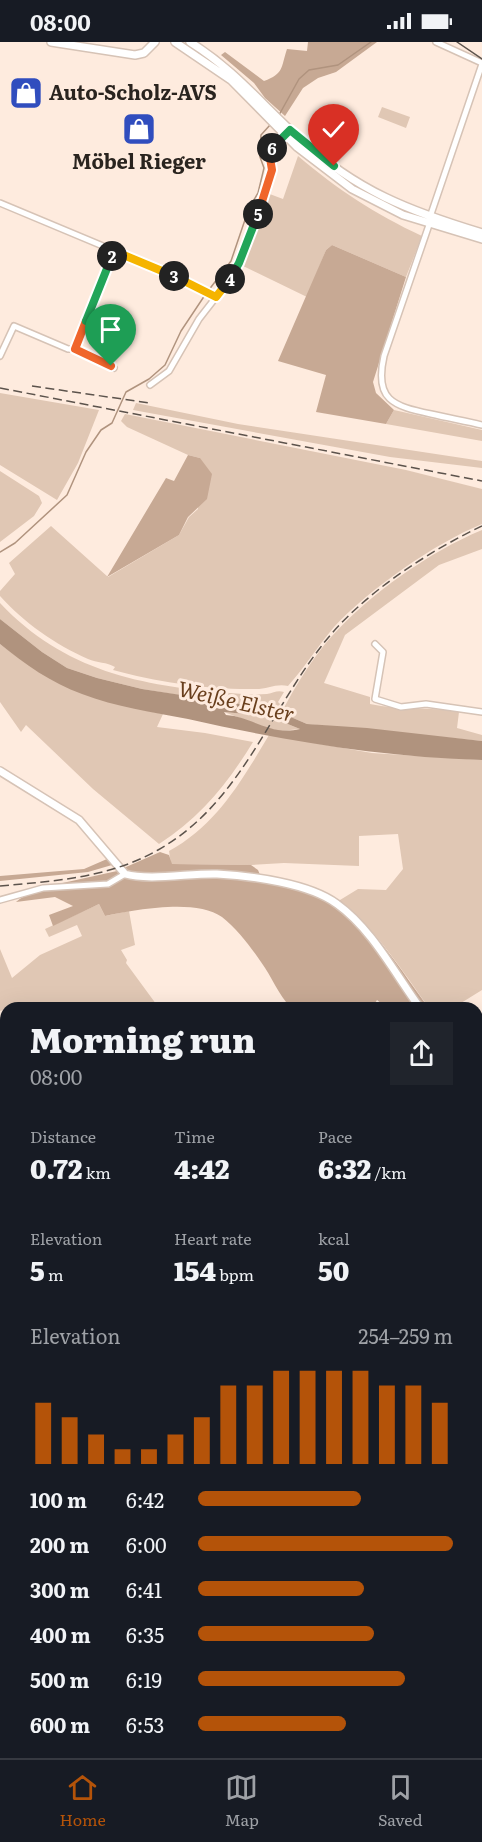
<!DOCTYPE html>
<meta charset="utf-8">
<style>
:root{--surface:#171b24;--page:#20242c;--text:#f1f3f6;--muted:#9ea1a6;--line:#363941;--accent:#b45309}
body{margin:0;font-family:Literata,serif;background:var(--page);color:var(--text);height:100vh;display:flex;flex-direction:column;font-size:22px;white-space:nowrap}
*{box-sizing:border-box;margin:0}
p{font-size:20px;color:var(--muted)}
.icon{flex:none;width:33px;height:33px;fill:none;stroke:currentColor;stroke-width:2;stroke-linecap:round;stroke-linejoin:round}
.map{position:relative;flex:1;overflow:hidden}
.panel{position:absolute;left:0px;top:960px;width:483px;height:756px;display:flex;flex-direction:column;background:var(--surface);border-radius:18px 18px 0 0;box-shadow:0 6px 24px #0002}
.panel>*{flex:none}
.pin{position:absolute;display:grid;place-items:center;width:51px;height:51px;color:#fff;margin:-62px -26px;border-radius:50% 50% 50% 0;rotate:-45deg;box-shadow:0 0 6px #0007}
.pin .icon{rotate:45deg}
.km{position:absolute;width:30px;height:30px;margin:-15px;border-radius:50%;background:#222;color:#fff;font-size:16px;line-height:30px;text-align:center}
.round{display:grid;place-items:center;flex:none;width:63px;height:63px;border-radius:0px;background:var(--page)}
.summary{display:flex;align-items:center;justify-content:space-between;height:102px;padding:0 30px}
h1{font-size:33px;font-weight:800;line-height:45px}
.figures{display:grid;grid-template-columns:repeat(3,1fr);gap:9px;height:102px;padding:6px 30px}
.figures div{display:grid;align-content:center}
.figures b{font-size:26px;font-weight:800}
.figures small{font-size:16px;font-weight:400}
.figures p{font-size:16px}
.chart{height:168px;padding:12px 30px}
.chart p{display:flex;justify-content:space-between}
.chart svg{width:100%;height:108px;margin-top:6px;stroke:var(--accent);stroke-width:6}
ul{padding:0 30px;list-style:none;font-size:20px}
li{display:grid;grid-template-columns:96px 72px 1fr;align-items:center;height:45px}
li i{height:15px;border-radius:8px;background:var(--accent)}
.status{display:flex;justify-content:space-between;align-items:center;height:42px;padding:0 30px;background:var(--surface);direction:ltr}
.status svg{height:16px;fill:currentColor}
.tab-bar{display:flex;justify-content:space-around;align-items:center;height:84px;border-top:2px solid var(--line);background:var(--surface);font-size:16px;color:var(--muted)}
.tab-bar a{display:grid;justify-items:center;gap:3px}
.tab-bar .selected{color:var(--accent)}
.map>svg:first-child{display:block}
.green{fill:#e0c7b4}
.forest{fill:#c7a994}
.water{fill:#b0937e;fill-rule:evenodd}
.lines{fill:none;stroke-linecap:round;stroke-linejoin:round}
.stream{stroke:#b0937e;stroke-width:1.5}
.minor-casing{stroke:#d6c3b6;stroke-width:8}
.major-casing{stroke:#d6c3b6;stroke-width:10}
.minor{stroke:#fff;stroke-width:5}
.major{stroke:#fff;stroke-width:7}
.tram{stroke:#5c534c;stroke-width:1.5}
.rail{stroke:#5c534c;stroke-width:1.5;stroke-dasharray:9 4.5;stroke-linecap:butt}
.split-1-casing{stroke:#fff;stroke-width:12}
.split-2-casing{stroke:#fff;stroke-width:12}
.split-3-casing{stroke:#fff;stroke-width:12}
.split-4-casing{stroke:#fff;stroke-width:12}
.split-5-casing{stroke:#fff;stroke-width:12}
.split-6-casing{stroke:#fff;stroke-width:12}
.split-7-casing{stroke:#fff;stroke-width:12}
.split-1{stroke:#f0652b;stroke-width:8}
.split-2{stroke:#22a559;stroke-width:8}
.split-3{stroke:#f5b400;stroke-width:8}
.split-4{stroke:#f5b400;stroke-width:8}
.split-5{stroke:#22a559;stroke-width:8}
.split-6{stroke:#f0652b;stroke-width:8}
.split-7{stroke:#22a559;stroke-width:8}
.labels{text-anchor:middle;stroke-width:6;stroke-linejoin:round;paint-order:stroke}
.poi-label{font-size:20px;font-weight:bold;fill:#2a241f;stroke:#feebde;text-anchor:start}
.water-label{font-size:21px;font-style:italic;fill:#693f1d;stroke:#feebde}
</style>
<div class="status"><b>08:00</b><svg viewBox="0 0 49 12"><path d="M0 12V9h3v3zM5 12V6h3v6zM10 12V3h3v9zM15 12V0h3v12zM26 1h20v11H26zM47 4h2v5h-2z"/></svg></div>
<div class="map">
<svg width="482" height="1716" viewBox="0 0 482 1716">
<rect width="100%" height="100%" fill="#feebde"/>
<path class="green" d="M382 65 410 75 406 86 378 75Z
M298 114C338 148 375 172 422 194L406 235 332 203 326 208 307 255 241 223 267 151 283 157Z
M0 351 99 368 78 421 57 458 0 423Z
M136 361 238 382 482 419V426L390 415 133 368Z
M394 368 482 388V399L386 382Z
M125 372 406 428 482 447V482C435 501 368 548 334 585 318 604 305 625 288 644 277 641 267 647 256 647 211 648 156 640 113 628L115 625C107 620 97 621 88 617 56 603 23 580 0 554V549L15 532 9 521 51 484 108 535 179 493 189 475 198 467 200 416 188 413 127 385 121 379Z
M0 429 39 454 42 461 34 474 0 500Z
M482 488V507L439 523 345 593 324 641 370 655V662C400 669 429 664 459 670L457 686 482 693V699L307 682 281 671C295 645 312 616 332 594 370 552 429 510 482 488Z
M0 561C64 629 141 644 230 651 241 652 255 653 267 652 274 651 277 648 284 650L278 660 280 662 276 669 142 647 97 636 67 626 42 610 0 577Z
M0 602C57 646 94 658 163 672L157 685 205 691 253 700C228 741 200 776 159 802L93 747 26 683 21 690 0 660Z
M224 670 268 674 300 687 280 689 267 686Z
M269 693 372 711 482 718V948L453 966H429C402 928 376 888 340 858L358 847 386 848 403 827 398 792 359 794V824L284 821 251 823 171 822 169 809C217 783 242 738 269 693Z
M99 862 105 874 129 869 135 903 121 908 127 918 126 921 159 966H6V969L5 967 0 969V907L12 936 40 913 82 894 77 883 49 895 45 887Z
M3 1064 6 1068V1149L0 1143V1066Z
M0 1316 6 1324V1576L0 1600Z"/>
<path class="forest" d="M308 0H377L336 30 318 36 303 46 285 74 265 56 254 41 221 13 225 10 264 39C284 32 281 25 287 7L307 9Z
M332 203 406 235 373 340 376 351 394 368 386 382 316 370 326 333 278 319 326 208Z
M188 413 200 416 212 432 207 457 188 475 179 493 107 535 166 436 174 439Z
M160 810 169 813 172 822 251 823 258 828 263 840 315 853 329 860 340 858C376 888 401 928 428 965L387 966 377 958 372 966H291C278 952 272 935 261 920 250 904 237 887 222 875 196 856 134 868 105 874L99 862 53 884 49 873 73 864 55 855 16 860C25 851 42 849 55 848L58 842 117 829Z
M107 817 112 823 88 830 0 839V834L84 827Z
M482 1047V1716H450L439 1710H477V1052L479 1053Z
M6 1243V1324L0 1316V1251Z
M6 1577V1710H277L280 1716H0V1600Z"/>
<path class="water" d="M0 577 42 610 67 626 97 636 142 647 272 667 307 682 367 686 482 699V718C383 715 285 699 188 677 152 670 116 665 82 652 51 641 25 622 0 602ZM224 670 268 674 300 687C270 694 253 675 226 673Z"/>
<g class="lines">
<path class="stream" d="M279 73 299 37 309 28 338 23 371 0
M208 249 231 219 249 166 258 151 264 126 260 115 261 93 270 83
M0 510 15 501 67 453 86 410 101 388 112 381 126 350 149 337 165 323 181 289 205 253"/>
<defs>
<path id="minor" d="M436 0 482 21
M0 161 189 240 202 249 216 255
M430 175 482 22
M429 183 384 314C374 358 393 364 431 372 448 376 465 379 482 383
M0 314 14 284 68 307H75
M114 326 75 307 114 209
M150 343 169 329 199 277 227 241 239 221 272 128 269 110 285 93
M375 602 383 610 375 657 401 665 426 662 482 670
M0 858 43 846 108 842 125 832
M477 975 482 976
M477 1114 482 1119"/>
<path id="major" d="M51 0 135 13 144 11 155 0
M175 0 231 38 297 105 352 147 403 173 482 197
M190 0C236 29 261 62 300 97 357 149 409 169 482 191
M0 729 79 778 125 832C149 839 191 831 217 832 251 834 309 841 337 862 372 887 395 932 420 966
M477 1026 482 1028"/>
</defs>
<use href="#minor" class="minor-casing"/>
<use href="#major" class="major-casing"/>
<use href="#minor" class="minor"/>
<use href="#major" class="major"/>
<path class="tram" d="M457 0 482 17"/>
<path class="rail" d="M32 344 150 361
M0 346 482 439
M0 844C54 839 109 836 158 808 238 763 267 675 320 606 358 555 425 511 482 484"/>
</g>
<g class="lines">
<defs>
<path id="split-1" d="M86 279 75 307 111 324"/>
<path id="split-2" d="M86 279 112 214"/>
<path id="split-3" d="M112 214 114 209 174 234"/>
<path id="split-4" d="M174 234 216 255 230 237"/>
<path id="split-5" d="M230 237 239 221 258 172"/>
<path id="split-6" d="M258 172 272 128 269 110 272 106"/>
<path id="split-7" d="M272 106 290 88 334 124"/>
</defs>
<use href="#split-1" class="split-1-casing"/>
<use href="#split-2" class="split-2-casing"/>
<use href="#split-3" class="split-3-casing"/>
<use href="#split-4" class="split-4-casing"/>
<use href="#split-5" class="split-5-casing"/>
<use href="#split-6" class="split-6-casing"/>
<use href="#split-7" class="split-7-casing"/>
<use href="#split-1" class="split-1"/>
<use href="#split-2" class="split-2"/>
<use href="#split-3" class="split-3"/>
<use href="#split-4" class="split-4"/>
<use href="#split-5" class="split-5"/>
<use href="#split-6" class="split-6"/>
<use href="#split-7" class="split-7"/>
</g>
<defs>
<symbol id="shop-square" viewBox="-11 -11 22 22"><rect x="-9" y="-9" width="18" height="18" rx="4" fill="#304dbe" stroke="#feebde"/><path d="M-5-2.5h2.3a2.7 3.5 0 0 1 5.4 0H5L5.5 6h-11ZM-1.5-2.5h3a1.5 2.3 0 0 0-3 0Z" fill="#fff"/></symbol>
</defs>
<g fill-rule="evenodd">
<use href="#shop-square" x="7" y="32" width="38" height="38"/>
<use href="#shop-square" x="120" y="68" width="38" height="38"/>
</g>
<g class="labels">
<g class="poi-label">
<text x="49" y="58">Auto-Scholz-AVS</text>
<text x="139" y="127" text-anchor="middle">Möbel Rieger</text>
</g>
<g class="water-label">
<text transform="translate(236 660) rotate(13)" y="7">Weiße Elster</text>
</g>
</g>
</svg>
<div class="pin" style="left:111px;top:324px;background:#1e9e55"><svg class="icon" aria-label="arrive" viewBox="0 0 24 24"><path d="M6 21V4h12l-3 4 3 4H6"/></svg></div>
<div class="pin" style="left:334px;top:124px;background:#d93025"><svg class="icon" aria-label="check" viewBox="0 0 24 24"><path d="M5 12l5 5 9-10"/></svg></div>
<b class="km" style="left:112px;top:214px">2</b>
<b class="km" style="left:174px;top:234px">3</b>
<b class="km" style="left:230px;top:237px">4</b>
<b class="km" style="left:258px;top:172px">5</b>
<b class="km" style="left:272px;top:106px">6</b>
<section class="panel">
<div class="summary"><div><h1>Morning run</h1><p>08:00</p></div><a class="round"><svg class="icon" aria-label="share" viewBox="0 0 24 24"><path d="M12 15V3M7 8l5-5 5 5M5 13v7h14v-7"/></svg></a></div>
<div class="figures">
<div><p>Distance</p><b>0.72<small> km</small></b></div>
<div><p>Time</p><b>4:42</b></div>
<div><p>Pace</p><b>6:32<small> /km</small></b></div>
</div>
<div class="figures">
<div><p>Elevation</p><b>5<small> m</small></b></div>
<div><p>Heart rate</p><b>154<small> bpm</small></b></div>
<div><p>kcal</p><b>50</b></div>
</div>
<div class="chart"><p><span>Elevation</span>254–259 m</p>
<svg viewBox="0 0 160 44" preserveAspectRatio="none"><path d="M5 44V19M15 44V25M25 44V32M35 44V38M45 44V38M55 44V32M65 44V25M75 44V12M85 44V12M95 44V6M105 44V6M115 44V6M125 44V6M135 44V12M145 44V12M155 44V19"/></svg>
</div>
<ul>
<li><b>100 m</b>6:42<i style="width:64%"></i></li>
<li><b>200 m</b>6:00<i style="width:100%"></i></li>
<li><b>300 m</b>6:41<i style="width:65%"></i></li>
<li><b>400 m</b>6:35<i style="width:69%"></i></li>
<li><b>500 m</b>6:19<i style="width:81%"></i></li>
<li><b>600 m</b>6:53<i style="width:58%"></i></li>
</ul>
</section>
</div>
<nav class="tab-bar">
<a class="selected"><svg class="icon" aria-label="home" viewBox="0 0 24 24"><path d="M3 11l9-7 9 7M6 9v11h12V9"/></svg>Home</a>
<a><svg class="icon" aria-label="map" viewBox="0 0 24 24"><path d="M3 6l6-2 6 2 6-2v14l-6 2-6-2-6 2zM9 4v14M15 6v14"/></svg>Map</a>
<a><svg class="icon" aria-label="saved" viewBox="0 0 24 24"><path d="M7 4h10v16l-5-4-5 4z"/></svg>Saved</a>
</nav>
